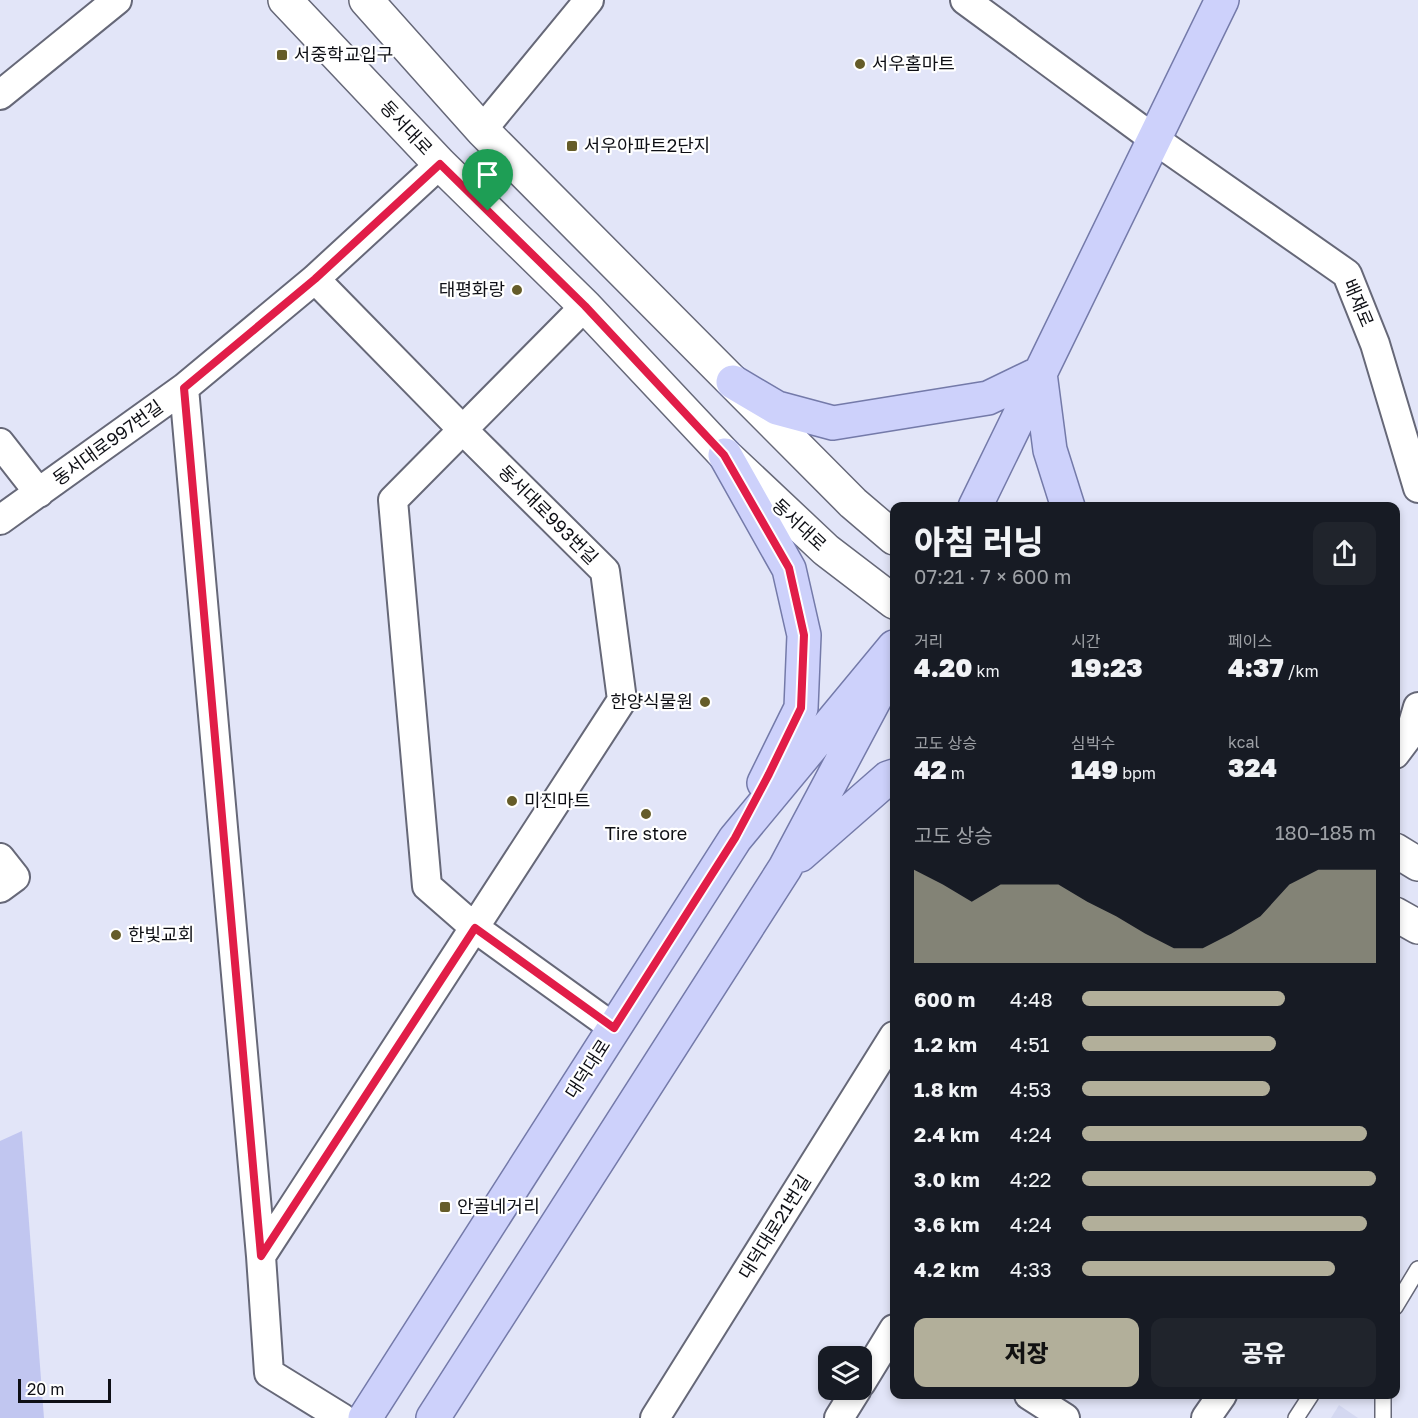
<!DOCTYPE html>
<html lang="ko">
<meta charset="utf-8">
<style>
:root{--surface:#171b24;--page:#20242c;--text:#f1f3f6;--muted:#9ea1a6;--accent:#b2af9a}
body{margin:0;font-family:"Golos Text","Noto Sans KR",sans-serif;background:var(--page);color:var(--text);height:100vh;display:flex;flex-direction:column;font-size:22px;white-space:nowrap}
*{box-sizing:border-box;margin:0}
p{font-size:20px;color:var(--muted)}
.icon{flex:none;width:33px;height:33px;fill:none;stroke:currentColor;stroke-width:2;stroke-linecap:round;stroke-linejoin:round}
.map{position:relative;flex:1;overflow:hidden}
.sheet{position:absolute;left:890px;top:502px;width:510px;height:897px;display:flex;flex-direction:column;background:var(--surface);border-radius:12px;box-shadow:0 3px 9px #0003}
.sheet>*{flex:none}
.tools{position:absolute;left:818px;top:1346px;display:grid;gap:12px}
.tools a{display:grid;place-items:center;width:54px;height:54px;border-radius:12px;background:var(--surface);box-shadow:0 3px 9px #0003;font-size:30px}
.scale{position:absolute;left:18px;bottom:15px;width:93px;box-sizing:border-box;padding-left:6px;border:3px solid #0e0f15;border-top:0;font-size:16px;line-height:21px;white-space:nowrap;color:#0e0f15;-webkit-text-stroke:4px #fff;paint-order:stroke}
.pin{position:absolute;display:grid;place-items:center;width:51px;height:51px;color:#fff;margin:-62px -26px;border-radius:50% 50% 50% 0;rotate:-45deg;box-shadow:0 0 6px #0007}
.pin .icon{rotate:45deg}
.round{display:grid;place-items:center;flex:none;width:63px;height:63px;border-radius:12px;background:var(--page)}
.head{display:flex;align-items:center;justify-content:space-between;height:102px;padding:0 24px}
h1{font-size:33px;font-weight:800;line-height:45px}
.stats{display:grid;grid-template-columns:repeat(3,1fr);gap:9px;height:102px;padding:6px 24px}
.stats div{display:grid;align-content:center}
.stats b{font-size:26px;font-weight:800}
.stats small{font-size:16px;font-weight:400}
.stats p{font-size:16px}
.chart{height:168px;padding:12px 24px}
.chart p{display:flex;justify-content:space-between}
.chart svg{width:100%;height:108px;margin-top:6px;fill:var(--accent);opacity:.7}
.button{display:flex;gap:12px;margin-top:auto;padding:12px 24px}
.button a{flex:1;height:69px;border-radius:12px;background:var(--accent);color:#111;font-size:24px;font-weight:800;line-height:69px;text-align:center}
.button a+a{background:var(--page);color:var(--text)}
ul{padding:0 24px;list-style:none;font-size:20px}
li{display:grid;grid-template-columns:96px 72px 1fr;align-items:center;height:45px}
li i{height:15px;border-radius:8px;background:var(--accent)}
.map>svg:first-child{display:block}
.built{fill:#d4d8f1}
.green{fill:#c1c6f0}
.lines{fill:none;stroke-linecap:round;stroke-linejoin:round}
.service-casing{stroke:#666878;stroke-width:18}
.minor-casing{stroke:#666878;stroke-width:32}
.tertiary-casing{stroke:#666878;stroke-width:36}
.primary-casing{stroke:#747aa9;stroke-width:36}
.service{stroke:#fff;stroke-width:15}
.minor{stroke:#fff;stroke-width:28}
.tertiary{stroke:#fff;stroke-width:33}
.primary{stroke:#cdd1fb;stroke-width:33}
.route-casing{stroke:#fff;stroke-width:12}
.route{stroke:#e11d48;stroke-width:8}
.poi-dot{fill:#655c29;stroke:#fff;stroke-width:2}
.labels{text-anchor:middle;stroke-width:4.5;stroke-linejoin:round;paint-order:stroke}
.poi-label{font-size:18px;fill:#0e0f15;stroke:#fff;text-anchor:start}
.street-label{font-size:18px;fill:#0e0f15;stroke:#fff}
</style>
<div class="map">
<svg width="1418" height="1418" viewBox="0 0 1418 1418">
<rect width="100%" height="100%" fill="#e2e5f8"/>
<path class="built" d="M1339 1405 1358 1418H1331Z"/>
<path class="green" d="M22 1131 44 1418H0V1141Z"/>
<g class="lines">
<defs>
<path id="service" d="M1395 1307 1418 1269
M1383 1395V1418
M1296 1418 1311 1395"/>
<path id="minor" d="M965 0 1154 139 1347 274 1375 344 1418 488
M0 95 117 0
M482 130 589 0
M585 306 393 500 427 886 475 928 614 1028
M184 388 261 1256 269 1373 342 1418
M0 443 39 493
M0 520 184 388 315 279 440 164
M1395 754 1410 734 1418 707
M0 858 15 877 0 888
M261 1256 622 700 605 571 462 429 315 279
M861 1383 894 1329
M1029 1395 1065 1418
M655 1418 894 1036
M839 1418 857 1389
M1206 1418 1222 1395"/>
<path id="tertiary" d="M285 0 440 164 585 306 725 455 826 550 894 602
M366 0 482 130 853 503 894 538
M1395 850 1418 864
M1395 914 1418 927"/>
<path id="primary" d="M1040 373 1050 450 1068 507
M733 382 777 408 833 423 988 398 1040 373
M725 455 789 569 804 635 801 708 764 783
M975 507 1222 0
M800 855 888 778 894 776
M365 1418 735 839 894 647
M433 1418 785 868 885 680"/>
</defs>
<use href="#service" class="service-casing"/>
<use href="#minor" class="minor-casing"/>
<use href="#tertiary" class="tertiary-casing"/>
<use href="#primary" class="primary-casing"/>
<use href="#service" class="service"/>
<use href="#minor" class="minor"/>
<use href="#tertiary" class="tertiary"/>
<use href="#primary" class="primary"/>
</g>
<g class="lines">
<defs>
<path id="route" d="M440 164 585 306 724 455 789 568 804 635 801 708 769 774 735 838 614 1028 475 928 261 1256 184 388 315 279Z"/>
</defs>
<use href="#route" class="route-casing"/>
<use href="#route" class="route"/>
</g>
<g class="poi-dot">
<rect x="276" y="49" width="12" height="12" rx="3"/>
<circle cx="860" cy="64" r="6"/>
<rect x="566" y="140" width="12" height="12" rx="3"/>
<circle cx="517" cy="290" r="6"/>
<circle cx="705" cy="702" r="6"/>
<circle cx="512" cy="801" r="6"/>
<circle cx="646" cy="814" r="6"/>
<circle cx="116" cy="935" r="6"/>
<rect x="439" y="1201" width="12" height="12" rx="3"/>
</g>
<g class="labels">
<g class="poi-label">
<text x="294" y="61">서중학교입구</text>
<text x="872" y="70">서우홈마트</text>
<text x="584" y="152">서우아파트2단지</text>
<text x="505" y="296" text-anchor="end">태평화랑</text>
<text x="693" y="708" text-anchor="end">한양식물원</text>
<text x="524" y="807">미진마트</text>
<text x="646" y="840" text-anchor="middle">Tire store</text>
<text x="128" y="941">한빛교회</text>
<text x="457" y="1213">안골네거리</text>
</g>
<g class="street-label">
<text transform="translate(406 128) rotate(47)" y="6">동서대로</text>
<text transform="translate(1358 303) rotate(67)" y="6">배재로</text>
<text transform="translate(108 443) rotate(-36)" y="6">동서대로997번길</text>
<text transform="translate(548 515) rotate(45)" y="6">동서대로993번길</text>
<text transform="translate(799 525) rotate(43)" y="6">동서대로</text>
<text transform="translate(588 1069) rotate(-57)" y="6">대덕대로</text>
<text transform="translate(775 1227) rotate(-58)" y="6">대덕대로21번길</text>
</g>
</g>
</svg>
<div class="tools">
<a><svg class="icon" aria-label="layers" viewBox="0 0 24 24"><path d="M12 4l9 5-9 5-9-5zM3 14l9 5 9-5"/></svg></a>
</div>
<div class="scale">20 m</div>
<div class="pin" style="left:488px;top:211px;background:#1e9e55"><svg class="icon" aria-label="arrive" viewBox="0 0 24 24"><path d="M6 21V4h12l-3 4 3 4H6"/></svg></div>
<section class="sheet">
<div class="head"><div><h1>아침 러닝</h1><p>07:21 · 7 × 600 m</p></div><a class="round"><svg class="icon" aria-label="share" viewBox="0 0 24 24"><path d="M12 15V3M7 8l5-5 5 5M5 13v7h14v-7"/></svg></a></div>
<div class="stats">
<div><p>거리</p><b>4.20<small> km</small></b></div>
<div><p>시간</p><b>19:23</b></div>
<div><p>페이스</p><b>4:37<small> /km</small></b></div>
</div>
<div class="stats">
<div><p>고도 상승</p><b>42<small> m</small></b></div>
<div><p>심박수</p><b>149<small> bpm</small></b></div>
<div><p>kcal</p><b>324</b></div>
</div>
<div class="chart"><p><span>고도 상승</span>180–185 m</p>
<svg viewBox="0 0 160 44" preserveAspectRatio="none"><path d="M0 44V6L10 12L20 19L30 12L40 12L50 12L60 19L70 25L80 32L90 38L100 38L110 32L120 25L130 12L140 6L150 6L160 6V44z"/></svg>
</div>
<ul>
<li><b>600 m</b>4:48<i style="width:69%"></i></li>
<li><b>1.2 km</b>4:51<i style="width:66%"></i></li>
<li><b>1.8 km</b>4:53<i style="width:64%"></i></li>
<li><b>2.4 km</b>4:24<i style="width:97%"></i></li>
<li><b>3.0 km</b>4:22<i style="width:100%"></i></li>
<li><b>3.6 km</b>4:24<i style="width:97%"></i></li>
<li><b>4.2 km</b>4:33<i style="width:86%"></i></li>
</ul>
<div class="button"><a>저장</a><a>공유</a></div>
</section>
</div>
